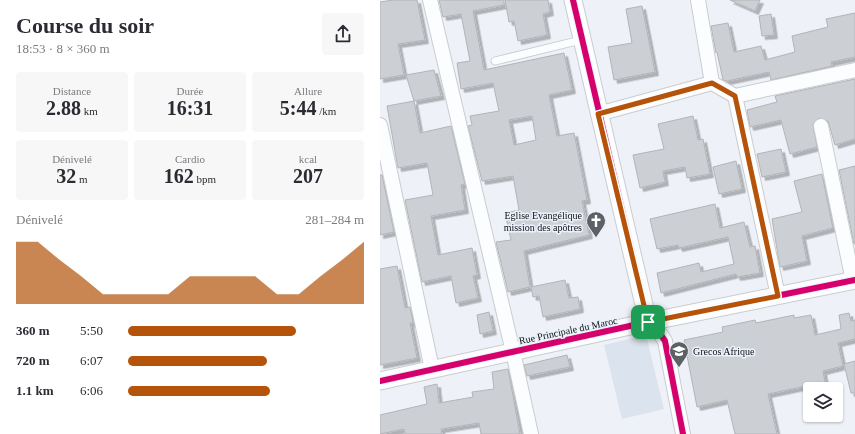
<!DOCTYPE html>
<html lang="fr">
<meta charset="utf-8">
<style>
:root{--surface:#fff;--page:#f7f7f7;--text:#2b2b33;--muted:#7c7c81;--accent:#b45309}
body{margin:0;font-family:"Times New Roman",serif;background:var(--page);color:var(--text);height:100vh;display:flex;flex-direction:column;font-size:15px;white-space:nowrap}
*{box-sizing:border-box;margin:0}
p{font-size:13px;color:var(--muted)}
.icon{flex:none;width:22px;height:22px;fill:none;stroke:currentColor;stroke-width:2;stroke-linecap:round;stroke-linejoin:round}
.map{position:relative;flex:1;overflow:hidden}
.details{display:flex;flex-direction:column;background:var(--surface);width:380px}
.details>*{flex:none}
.tools{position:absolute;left:423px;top:382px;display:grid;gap:8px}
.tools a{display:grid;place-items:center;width:40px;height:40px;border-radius:4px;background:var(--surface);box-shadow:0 1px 3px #0004;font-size:20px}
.pin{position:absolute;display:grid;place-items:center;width:34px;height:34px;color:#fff;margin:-17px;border-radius:8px;box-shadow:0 2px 6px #0006}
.round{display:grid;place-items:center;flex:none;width:42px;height:42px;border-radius:4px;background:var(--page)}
.headline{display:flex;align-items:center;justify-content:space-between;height:68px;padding:0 16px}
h1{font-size:22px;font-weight:700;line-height:30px}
.figures{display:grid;grid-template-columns:repeat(3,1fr);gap:6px;height:68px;padding:4px 16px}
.figures div{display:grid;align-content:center;border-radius:4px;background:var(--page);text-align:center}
.figures b{font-size:20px;font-weight:700}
.figures small{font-size:11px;font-weight:400}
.figures p{font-size:11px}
.chart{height:112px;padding:8px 16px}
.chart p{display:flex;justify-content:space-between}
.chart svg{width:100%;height:72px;margin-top:4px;fill:var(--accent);opacity:.7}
ul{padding:0 16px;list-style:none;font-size:13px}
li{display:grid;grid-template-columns:64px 48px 1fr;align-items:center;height:30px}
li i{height:10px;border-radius:5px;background:var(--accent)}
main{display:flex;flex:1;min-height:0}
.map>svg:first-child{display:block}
.built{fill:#dbe3ee}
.building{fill:#cccfd3;stroke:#b2b4b8;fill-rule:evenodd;filter:url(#shadow)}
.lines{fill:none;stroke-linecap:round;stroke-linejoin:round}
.service-casing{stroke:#c9ccd0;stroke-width:9}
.minor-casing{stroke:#c9ccd0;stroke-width:16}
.tertiary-casing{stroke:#c9ccd0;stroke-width:19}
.service{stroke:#fcfdfe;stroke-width:7}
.minor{stroke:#fcfdfe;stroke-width:14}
.tertiary{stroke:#fcfdfe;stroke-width:17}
.cycleway-casing{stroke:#ebf1fb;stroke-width:8}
.cycleway{stroke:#d6006c;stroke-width:6}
.route-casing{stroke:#fff;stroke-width:8}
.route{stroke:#b45309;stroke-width:5}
.labels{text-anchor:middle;stroke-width:3;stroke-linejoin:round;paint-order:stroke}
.poi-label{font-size:10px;fill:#0f1215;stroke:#ebf1fb;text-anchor:end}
.street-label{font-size:10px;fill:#0f1215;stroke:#ebf1fb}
</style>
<main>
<section class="details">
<div class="headline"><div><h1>Course du soir</h1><p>18:53 · 8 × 360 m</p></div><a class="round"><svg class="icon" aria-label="share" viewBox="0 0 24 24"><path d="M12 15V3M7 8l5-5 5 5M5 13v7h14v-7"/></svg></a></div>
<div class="figures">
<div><p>Distance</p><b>2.88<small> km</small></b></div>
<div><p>Durée</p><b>16:31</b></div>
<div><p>Allure</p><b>5:44<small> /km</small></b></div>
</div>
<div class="figures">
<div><p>Dénivelé</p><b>32<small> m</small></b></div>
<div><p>Cardio</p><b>162<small> bpm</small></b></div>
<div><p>kcal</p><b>207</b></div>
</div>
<div class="chart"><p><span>Dénivelé</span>281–284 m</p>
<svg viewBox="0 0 160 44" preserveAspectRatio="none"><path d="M0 44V6L10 6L20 17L30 27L40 38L50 38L60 38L70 38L80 27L90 27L100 27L110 27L120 38L130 38L140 27L150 17L160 6V44z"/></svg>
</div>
<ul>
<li><b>360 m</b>5:50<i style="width:71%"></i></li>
<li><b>720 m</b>6:07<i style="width:59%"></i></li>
<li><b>1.1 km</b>6:06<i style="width:60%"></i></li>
</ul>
</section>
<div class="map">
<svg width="475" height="434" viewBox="0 0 475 434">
<defs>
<filter id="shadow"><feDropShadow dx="3.5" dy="3.5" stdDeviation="0" flood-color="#0004"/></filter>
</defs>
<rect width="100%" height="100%" fill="#eef2f8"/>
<path class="built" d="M266 335 284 409 242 419 224 345Z"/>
<path class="building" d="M13 0H37L45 40 18 44 24 75 0 79V2Z
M59 0H124V5L93 11 104 70 184 53 192 90 169 95 177 136 194 133 207 200 202 201 209 235 144 251 150 287 128 292 116 242 131 240 125 213 139 210 133 176 102 181 88 126 92 125 90 116 119 111 113 83 81 89 77 63 90 61 81 14 63 17ZM152 116 156 140 134 145 129 120Z
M125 0H168L170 12 163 14 167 35 138 41 134 21 129 22Z
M350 0H380L375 11Z
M262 6 275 72 234 80 228 47 252 43 246 9Z
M475 13V57L451 62 452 66 391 80 389 72 347 81 343 80 337 52 336 53 331 26 348 23 354 52 381 46 385 60 415 52 412 36 448 27 446 19Z
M391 14 394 35 382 36 379 16Z
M54 70 61 96 34 101 40 133 71 126 85 184 81 185 85 210 51 216 58 255 92 248 97 275 93 276 98 298 76 303 71 276 42 282 25 200 53 195 47 163 18 168 7 106 34 101 26 75Z
M475 79V139L455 145 448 121 439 118 433 124 437 147 410 154 401 120 370 127 367 110 397 102 395 96Z
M313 116 318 140 323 139 330 174 307 178 305 167 283 171 285 182 260 188 253 155 284 149 278 124Z
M401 149 406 172 382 177 377 154Z
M356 161 362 189 339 194 333 167Z
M475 166V244H474L459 170Z
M442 174 453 228 422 236 427 261 400 267 392 219 422 212 414 181Z
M0 175H2L14 232 0 235Z
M335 204 340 228 364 222 370 247 375 246 380 273 357 277 356 274 281 293 277 273 319 263 321 272 354 264 348 237 299 248 298 245 277 249 270 219Z
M17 266 25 308 30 307 33 323H30L37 358 0 365V269Z
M185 280 189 298 198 297 200 309 163 317 159 296 153 297 151 287Z
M109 312 113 331 100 334 97 315Z
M469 313 471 321 475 320V339L458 343 463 366 443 371 445 382 388 394 397 434H355L347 400 317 407 304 340 343 332 342 327 375 320 376 323 414 315V318L431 315 435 335 461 329 459 315Z
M187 355 190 367 147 376 144 365Z
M475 361V393H471L464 364Z
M128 369 140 434H101L99 423 61 429 62 434H25L24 429 0 434V415L47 404 44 387 57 384 59 403 93 397 92 392 114 389 112 372Z"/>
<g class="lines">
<defs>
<path id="service" d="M115 61 201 40"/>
<path id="minor" d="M50 0 133 352 151 434
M318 0 332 83 355 96 475 70
M355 96 398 296
M218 114 332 83
M0 125 52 369
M441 126 473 281
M268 322 281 335 285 341 303 434"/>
<path id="tertiary" d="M193 0 268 322
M0 381 268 322 475 280"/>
</defs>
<use href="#service" class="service-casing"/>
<use href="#minor" class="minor-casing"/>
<use href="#tertiary" class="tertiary-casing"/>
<use href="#service" class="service"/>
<use href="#minor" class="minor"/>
<use href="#tertiary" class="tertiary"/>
<defs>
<path id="cycleway" d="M193 0 268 322 281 335 285 341 303 434
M0 381 268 322 475 280"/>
</defs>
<use href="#cycleway" class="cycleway-casing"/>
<use href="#cycleway" class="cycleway"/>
</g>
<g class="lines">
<defs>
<path id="route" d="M332 83 355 96 398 296 268 322 218 114Z"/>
</defs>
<use href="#route" class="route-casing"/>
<use href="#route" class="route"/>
</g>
<defs>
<symbol id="church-pin" viewBox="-11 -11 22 30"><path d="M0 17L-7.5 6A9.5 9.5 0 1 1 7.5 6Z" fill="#5d6064" stroke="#ebf1fb"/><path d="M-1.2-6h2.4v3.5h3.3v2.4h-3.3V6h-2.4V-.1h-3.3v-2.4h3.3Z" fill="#fff"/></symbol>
<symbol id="university-pin" viewBox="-11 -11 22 30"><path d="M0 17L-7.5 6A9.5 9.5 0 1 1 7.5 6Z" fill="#5d6064" stroke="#ebf1fb"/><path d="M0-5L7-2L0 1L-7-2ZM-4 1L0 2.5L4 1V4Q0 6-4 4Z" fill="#fff"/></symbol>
</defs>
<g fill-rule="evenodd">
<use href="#church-pin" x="205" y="210" width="22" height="30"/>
<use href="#university-pin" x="288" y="340" width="22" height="30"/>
</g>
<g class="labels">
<g class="poi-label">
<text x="202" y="219">Eglise Evangélique<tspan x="202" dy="12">mission des apôtres</tspan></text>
<text x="313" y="355" text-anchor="start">Grecos Afrique</text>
</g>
<g class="street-label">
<text transform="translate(188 330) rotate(-12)" y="4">Rue Principale du Maroc</text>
</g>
</g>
</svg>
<div class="tools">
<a><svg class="icon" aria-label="layers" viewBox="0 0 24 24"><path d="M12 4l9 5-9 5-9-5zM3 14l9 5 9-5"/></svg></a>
</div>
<div class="pin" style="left:268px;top:322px;background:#1e9e55"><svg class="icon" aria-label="arrive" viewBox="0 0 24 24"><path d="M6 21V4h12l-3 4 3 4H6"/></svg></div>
</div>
</main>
